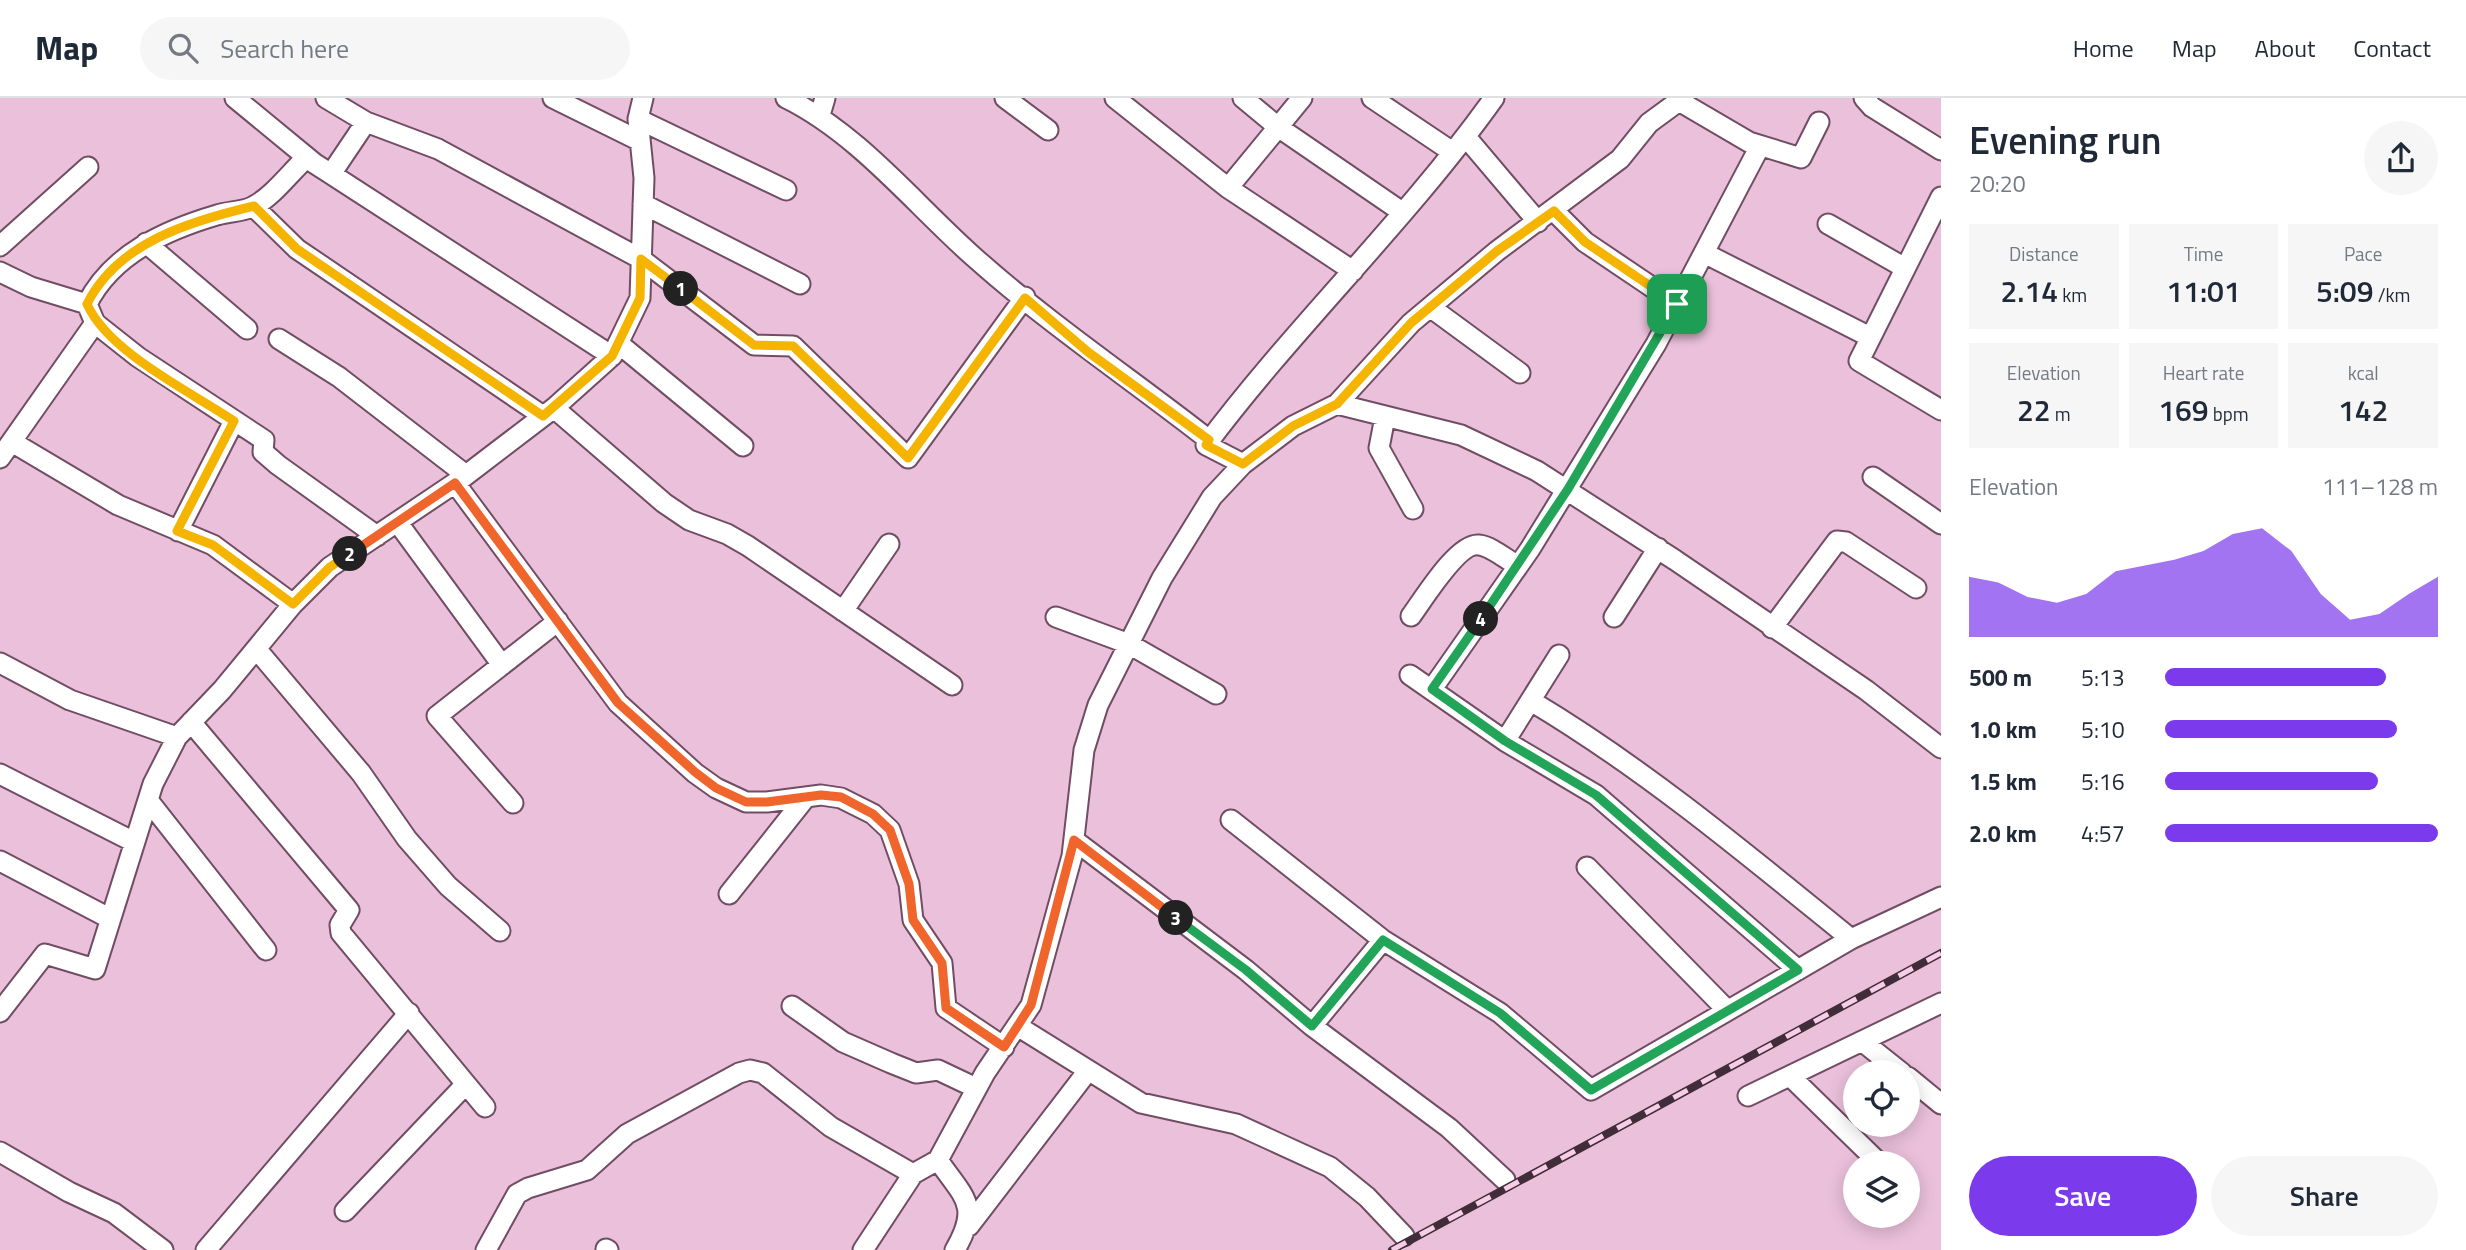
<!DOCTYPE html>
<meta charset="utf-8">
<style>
:root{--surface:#fff;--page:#f6f6f7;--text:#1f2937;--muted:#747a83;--line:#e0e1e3;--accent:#7c3aed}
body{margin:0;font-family:"Titillium Web",sans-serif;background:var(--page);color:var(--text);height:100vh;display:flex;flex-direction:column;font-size:26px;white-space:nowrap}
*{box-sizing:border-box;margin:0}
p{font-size:23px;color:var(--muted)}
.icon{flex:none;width:38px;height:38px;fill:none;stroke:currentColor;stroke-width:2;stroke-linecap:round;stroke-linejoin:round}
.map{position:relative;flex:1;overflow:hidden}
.panel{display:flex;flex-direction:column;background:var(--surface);width:525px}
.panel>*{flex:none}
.controls{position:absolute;left:1843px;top:962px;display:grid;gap:14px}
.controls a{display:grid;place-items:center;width:77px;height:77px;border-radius:50%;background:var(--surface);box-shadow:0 4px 18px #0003;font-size:35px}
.pin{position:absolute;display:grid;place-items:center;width:60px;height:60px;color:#fff;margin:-30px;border-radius:14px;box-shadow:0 4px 10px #0006}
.km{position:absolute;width:35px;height:35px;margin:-18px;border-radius:50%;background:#222;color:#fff;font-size:19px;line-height:35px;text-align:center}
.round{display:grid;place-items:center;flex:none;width:74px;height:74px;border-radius:37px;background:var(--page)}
.summary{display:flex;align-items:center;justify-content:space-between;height:119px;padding:0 28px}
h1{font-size:38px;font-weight:600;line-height:52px}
.figures{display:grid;grid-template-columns:repeat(3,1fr);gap:10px;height:119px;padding:7px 28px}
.figures div{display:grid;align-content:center;border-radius:0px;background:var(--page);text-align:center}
.figures b{font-size:30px;font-weight:600}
.figures small{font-size:19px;font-weight:400}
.figures p{font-size:19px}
.chart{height:196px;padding:14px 28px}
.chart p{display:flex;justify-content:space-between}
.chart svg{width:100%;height:126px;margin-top:7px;fill:var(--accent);opacity:.7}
.button{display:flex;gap:14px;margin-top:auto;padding:14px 28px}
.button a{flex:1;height:80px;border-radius:42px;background:var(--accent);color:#fff;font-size:28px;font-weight:600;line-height:80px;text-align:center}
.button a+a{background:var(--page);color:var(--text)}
ul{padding:0 28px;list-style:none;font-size:23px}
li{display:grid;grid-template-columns:112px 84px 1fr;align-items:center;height:52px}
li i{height:18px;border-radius:9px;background:var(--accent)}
header{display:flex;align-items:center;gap:42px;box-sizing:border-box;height:98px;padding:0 35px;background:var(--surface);border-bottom:2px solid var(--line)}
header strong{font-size:33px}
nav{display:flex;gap:38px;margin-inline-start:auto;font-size:24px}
.search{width:490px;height:63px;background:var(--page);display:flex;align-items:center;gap:18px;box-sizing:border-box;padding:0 24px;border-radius:38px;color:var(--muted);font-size:26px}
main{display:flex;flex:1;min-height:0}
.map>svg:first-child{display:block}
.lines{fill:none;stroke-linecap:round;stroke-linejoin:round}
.minor-casing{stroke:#714d64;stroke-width:23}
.minor{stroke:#fff;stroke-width:19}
.rail-casing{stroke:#402d39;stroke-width:8}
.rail{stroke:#f8cde8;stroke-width:5;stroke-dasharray:16;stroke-linecap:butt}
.split-1-casing{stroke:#fff;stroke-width:14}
.split-2-casing{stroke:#fff;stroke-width:14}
.split-3-casing{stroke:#fff;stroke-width:14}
.split-4-casing{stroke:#fff;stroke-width:14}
.split-5-casing{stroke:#fff;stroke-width:14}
.split-1{stroke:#f5b400;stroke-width:9}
.split-2{stroke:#f5b400;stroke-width:9}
.split-3{stroke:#f0652b;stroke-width:9}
.split-4{stroke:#22a559;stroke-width:9}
.split-5{stroke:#22a559;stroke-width:9}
</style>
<header>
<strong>Map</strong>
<div class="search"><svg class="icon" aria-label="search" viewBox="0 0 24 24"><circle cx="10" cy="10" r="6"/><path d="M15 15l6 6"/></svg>Search here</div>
<nav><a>Home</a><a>Map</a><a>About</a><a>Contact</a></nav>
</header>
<main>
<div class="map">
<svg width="1941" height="1152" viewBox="0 0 1941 1152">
<rect width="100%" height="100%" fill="#ebc0db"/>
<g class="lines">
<defs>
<path id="minor" d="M235 0 314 65
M326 0 366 24 438 51 641 161 754 247 793 248 908 360 1025 199
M553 0 640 43
M786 0C859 36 914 106 975 160 1049 226 1131 281 1209 342
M1005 0 1048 32
M1115 0 1228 90 1353 173
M1243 0 1278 29 1402 114
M1372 0 1451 53
M1864 0 1872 9 1941 52
M1679 3 1749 44 1801 60 1819 24
M820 17 825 0
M638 21 786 92
M1466 39 1538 124
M331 76 612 258
M1228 90 1302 0
M1941 99 1859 263 1941 312
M643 106 800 186
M254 109 297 151 543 318
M1554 113 1585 144 1677 206
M1828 126 1905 170
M146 145 247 231
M0 148 88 69
M1704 155 1870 239
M0 174 31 189 87 206
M1430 209 1520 275
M95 225 138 259 264 342 263 354 278 367 377 438
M279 241 339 279 466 377
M618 245 743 348
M1337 306 1461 337 1537 373 1675 462 1866 592 1941 650
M554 310 664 405 689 422 727 436 748 448 952 587
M1385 319 1379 350 1413 411
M12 344 118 407 213 447 293 506
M0 360 95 225 87 206C112 156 166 132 217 117 229 113 244 114 254 108 273 98 290 75 306 60L331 76 366 24
M1243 366 1206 347C1296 227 1407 122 1494 0
M1873 379 1941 426
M455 385 618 605 695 675 716 690 746 704H767L821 697 841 700 873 716 890 732 909 786 913 822 942 865 946 910 1004 949
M398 425 502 567
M178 433 234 323
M843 513 889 446
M1411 518C1423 502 1458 444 1479 447 1491 448 1507 462 1518 468
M1056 519 1129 546 1216 596
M1614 519 1658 450
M1772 530 1837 443 1846 444 1916 490
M258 553 361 675 407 741 448 788 500 833
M0 565 70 602 177 639
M1410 577 1505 643 1596 697 1798 872
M1432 591 1530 451 1656 246 1760 48
M1531 603C1645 671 1749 758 1851 841
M191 624 349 812 340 827 341 835 485 1009
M1505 643 1559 557
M0 676 134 744
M148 702 266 852
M513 705 437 618 558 523
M1231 722 1383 842 1500 915 1591 992 1851 841 1941 799
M1074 742 1246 872 1312 928 1449 1030 1505 1082
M0 763 109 820
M1587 769 1727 912
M729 796 806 699
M792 908 843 944 891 965 916 975 938 972 976 990
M0 914 45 856 95 871 153 686 177 639 222 592 293 506 330 469 461 381 554 310 612 258 640 200 644 80 638 21 643 0
M1312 928 1383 842
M1019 929 1141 1005 1236 1026 1330 1069 1367 1099 1404 1138
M1863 944 1902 975
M1790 978 1876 1062
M1908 979 1941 1006
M1748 998 1941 905
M0 1054 69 1094 114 1115 163 1152
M345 1113 466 986
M969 1128 1087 974
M606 1151 608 1152
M206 1152 409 915
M486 1152 517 1096 528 1090 587 1072 627 1036 739 975 750 972 763 975 831 1029 913 1076
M863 1152 913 1076 938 1062
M955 1152C981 1107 964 1100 938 1062L985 975 1031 907 1072 758 1084 652 1098 607 1162 480 1212 399 1243 366 1293 328 1337 306 1411 225 1497 153 1620 61 1649 25 1683 0"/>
</defs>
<use href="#minor" class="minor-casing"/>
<use href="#minor" class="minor"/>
<defs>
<path id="rail" d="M1392 1152 1941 855"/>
</defs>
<use href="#rail" class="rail-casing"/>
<use href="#rail" class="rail"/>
</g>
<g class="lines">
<defs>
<path id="split-1" d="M681 191 754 247 793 248 908 360 1025 200 1088 254 1209 342 1206 347 1243 366 1293 328 1337 306 1411 225 1497 153 1554 113 1585 144 1677 206"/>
<path id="split-2" d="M350 456 330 469 293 506 213 447 177 433 234 323C191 294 108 254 87 206 118 144 191 123 254 108L297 151 543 318 612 258 640 200 641 161 681 191"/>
<path id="split-3" d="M350 456 455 385 618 605 695 674 716 690 746 704H767L821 697 841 699 873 716 890 732 909 786 913 822 942 865 946 910 1004 949 1031 907 1074 742 1176 820"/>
<path id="split-4" d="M1176 820 1246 872 1312 928 1383 842 1500 915 1591 992 1798 872 1596 697 1505 643 1432 591 1481 521"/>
<path id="split-5" d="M1481 521 1568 391 1677 206"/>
</defs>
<use href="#split-1" class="split-1-casing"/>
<use href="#split-2" class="split-2-casing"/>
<use href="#split-3" class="split-3-casing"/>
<use href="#split-4" class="split-4-casing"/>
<use href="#split-5" class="split-5-casing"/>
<use href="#split-1" class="split-1"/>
<use href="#split-2" class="split-2"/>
<use href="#split-3" class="split-3"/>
<use href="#split-4" class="split-4"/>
<use href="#split-5" class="split-5"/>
</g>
</svg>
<div class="controls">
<a><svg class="icon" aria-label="locate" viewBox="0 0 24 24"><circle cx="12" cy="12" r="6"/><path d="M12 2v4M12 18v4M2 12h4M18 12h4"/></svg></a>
<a><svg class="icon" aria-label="layers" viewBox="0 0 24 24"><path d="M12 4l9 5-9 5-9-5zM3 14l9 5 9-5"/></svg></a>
</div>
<div class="pin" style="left:1677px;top:206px;background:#1e9e55"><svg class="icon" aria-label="arrive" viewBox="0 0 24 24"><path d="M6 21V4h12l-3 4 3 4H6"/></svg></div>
<b class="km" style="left:681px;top:191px">1</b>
<b class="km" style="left:350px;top:456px">2</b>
<b class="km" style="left:1176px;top:820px">3</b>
<b class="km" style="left:1481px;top:521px">4</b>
</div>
<section class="panel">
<div class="summary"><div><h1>Evening run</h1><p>20:20</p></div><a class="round"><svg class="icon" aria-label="share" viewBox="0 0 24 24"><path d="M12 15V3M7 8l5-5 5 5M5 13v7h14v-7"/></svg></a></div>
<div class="figures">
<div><p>Distance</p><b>2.14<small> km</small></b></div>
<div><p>Time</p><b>11:01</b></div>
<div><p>Pace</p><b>5:09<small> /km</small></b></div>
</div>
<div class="figures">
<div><p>Elevation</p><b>22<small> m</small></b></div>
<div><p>Heart rate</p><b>169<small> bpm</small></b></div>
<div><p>kcal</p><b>142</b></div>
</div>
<div class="chart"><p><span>Elevation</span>111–128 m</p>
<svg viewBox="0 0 160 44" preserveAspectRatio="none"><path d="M0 44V23L10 25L20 30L30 32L40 29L50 21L60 19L70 17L80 14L90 8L100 6L110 14L120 29L130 38L140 36L150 29L160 23V44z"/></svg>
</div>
<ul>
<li><b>500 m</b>5:13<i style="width:81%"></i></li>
<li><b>1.0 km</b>5:10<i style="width:85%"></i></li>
<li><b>1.5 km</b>5:16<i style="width:78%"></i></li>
<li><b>2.0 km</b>4:57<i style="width:100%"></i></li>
</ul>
<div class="button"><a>Save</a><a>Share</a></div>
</section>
</main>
